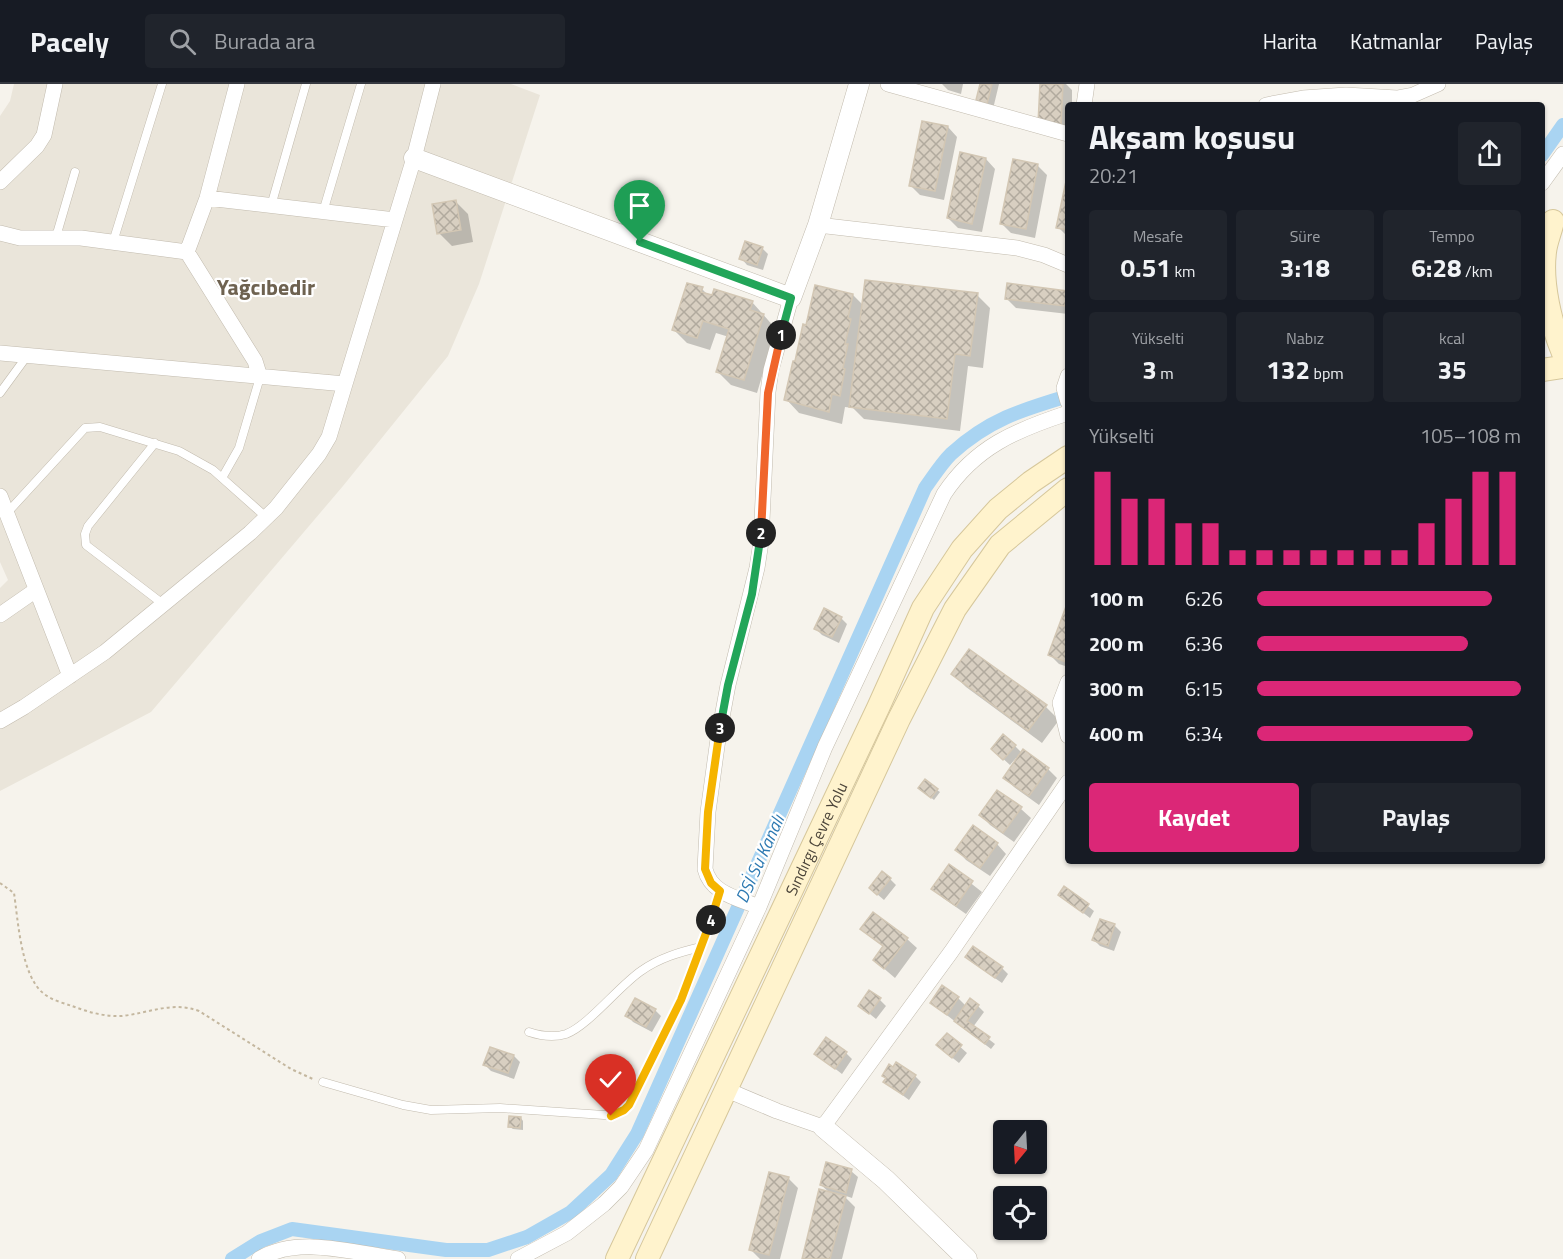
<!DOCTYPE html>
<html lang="tr">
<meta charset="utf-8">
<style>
:root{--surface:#171b24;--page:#20242c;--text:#f1f3f6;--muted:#9ea1a6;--line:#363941;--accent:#db2777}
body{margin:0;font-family:"Titillium Web",sans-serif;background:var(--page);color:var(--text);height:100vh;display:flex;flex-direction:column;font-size:22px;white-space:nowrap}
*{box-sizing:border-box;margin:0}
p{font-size:20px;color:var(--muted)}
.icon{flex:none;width:33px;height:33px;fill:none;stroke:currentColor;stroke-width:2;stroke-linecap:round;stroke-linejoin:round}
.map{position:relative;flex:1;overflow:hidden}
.panel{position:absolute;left:1065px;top:18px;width:480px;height:762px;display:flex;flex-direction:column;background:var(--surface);border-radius:6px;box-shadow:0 2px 4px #0004}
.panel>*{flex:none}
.needle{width:39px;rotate:198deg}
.controls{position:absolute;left:993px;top:1036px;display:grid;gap:12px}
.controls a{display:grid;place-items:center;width:54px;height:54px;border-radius:6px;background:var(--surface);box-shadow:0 2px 4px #0004;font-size:30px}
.pin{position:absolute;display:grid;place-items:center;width:51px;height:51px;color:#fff;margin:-62px -26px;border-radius:50% 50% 50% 0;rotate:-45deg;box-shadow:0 0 6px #0007}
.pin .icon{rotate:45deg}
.km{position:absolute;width:30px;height:30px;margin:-15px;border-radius:50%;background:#222;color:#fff;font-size:16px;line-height:30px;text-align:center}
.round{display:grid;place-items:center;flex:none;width:63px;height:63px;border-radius:6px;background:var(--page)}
.head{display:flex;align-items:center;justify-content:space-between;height:102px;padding:0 24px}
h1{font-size:33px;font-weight:700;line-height:45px}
.metrics{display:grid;grid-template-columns:repeat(3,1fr);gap:9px;height:102px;padding:6px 24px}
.metrics div{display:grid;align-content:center;border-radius:6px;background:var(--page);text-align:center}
.metrics b{font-size:26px;font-weight:700}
.metrics small{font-size:16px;font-weight:400}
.metrics p{font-size:16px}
.chart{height:168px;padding:12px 24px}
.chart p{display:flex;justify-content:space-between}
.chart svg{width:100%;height:108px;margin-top:6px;stroke:var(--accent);stroke-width:6}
.cta{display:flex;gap:12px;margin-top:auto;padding:12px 24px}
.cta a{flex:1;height:69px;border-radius:6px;background:var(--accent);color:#fff;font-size:24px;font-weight:700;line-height:69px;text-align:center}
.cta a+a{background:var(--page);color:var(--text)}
ul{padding:0 24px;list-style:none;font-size:20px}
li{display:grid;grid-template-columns:96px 72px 1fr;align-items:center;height:45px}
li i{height:15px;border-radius:8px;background:var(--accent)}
header{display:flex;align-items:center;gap:36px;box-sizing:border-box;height:84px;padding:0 30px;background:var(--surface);border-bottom:2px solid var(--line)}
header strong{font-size:28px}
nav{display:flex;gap:33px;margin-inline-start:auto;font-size:21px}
.search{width:420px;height:54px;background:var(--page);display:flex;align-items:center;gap:15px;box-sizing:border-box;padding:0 21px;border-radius:6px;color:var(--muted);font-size:22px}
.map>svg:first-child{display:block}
.residential{fill:#eae5da}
.shadow{fill:#0003}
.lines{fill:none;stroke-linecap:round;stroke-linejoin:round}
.canal{stroke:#a9d4f2;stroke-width:14}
.building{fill:url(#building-cross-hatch);stroke:#d3c7b4;stroke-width:1.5}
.service-casing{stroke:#c2bbae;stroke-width:9}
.minor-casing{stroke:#c2bbae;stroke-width:16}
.tertiary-casing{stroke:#c2bbae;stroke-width:21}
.secondary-casing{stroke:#d6c79b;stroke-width:24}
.path{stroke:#c4b79f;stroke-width:2;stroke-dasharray:3 3;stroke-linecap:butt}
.service{stroke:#fff;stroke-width:8}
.minor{stroke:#fff;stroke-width:15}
.tertiary{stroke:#fff;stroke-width:20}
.secondary{stroke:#fff3cd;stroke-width:22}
.split-1-casing{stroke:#fff;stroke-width:12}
.split-2-casing{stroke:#fff;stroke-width:12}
.split-3-casing{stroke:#fff;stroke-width:12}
.split-4-casing{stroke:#fff;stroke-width:12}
.split-5-casing{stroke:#fff;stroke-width:12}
.split-1{stroke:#22a559;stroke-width:8}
.split-2{stroke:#f0652b;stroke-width:8}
.split-3{stroke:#22a559;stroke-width:8}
.split-4{stroke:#f5b400;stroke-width:8}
.split-5{stroke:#f5b400;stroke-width:8}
.labels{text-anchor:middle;stroke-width:4.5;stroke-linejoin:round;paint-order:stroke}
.street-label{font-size:16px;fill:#4b4439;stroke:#fff}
.water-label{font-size:18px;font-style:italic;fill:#2e7ab2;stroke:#fff}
.district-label{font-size:22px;font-weight:bold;fill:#6e6250;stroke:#fff}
</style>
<header>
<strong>Pacely</strong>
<div class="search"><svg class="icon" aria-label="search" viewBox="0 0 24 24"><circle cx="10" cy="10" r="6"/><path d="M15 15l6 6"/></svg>Burada ara</div>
<nav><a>Harita</a><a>Katmanlar</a><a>Paylaş</a></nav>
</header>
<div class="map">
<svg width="1563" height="1175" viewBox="0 0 1563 1175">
<defs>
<pattern id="building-cross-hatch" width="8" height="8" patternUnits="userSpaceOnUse" patternTransform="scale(1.5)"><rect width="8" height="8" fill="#d8cfc1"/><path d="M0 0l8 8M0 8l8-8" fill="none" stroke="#b1aa9e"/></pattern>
</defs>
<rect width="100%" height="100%" fill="#f6f3ec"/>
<path class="residential" d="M14 0H511L540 11 479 200 448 272 343 402 151 628 0 707V504L8 496 0 478V32L10 17Z"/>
<path class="shadow" d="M942 0H963L961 10 948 6Z
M982 0H999L993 25 984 22 977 16Z
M1042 0H1066L1072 6V21H1068V50L1049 49Z
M948 43 957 53 944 116 920 111 910 101Z
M986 75 995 85 982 148 958 144 948 134Z
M1014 77 1038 82 1047 91 1035 154 1011 149 1002 140Z
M1068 95V153L1058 143Z
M455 117 468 130 473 158 452 162 439 149Z
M762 164 768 170 763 186 747 181 741 174Z
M702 205 709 212 752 218 776 245 757 309 731 301 718 288 729 253 716 249 710 266 687 259 674 246Z
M1066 208 1068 210V230L1016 224 1006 214Z
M853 211 863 221 977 211 990 224 983 284 968 282 960 347 864 335 853 324 845 323 842 340 799 329 786 315 807 243Z
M1068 521V583L1059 580 1049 570Z
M841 534 847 540 839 559 822 551 816 545Z
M970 567 1046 623 1059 636 1042 659 966 603 953 590Z
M1015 662 1022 669 1048 685 1057 694 1039 721 1014 703 1005 694 1018 675 1016 674 1010 681 999 671Z
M922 706H937L940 708 934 716Z
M997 708 1021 725 1031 734 1014 758 990 741 981 731Z
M997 760 1006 770 990 792 966 776 957 766Z
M949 782 982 808 966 830 943 814 933 804Z
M890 795 896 801 884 816 877 810Z
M1065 804 1094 827 1090 834 1060 811Z
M1114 841 1121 848 1114 867 1100 862 1094 856Z
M862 844 907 855 917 864 895 894 874 876 884 863Z
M973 879 1002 884 1008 890 1002 899Z
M958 914 966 922H978L984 928 973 943 995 960 991 965 931 919Z
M880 916 886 922 876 935 860 922Z
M655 926 661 932 652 948 633 938 627 931Z
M947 951 967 969 959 979 944 967Z
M846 969 852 975 842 990 816 970Z
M514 972 520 978 514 995 491 987 485 981Z
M915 992 921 998 909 1016 885 998Z
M521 1034 523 1037V1046L513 1045 510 1043Z
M851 1087 858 1093 852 1114 843 1111 855 1123 842 1175H803L830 1109 821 1101Z
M789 1095 798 1104 780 1175H760L751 1166Z"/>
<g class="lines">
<path class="canal" d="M1542 71 1563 41
M232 1175 261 1157 292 1145 446 1166H488L527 1153 571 1128 611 1091 637 1050 925 404C933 393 941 380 951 370 988 336 1021 326 1068 312"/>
</g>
<path class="building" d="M980 0H992L987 20 976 16Z
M1040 0H1063L1061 41 1038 40Z
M922 37 948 42 935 107 909 102Z
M960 68 986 74 972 140 947 134Z
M1013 75 1038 80 1026 145 1000 140Z
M1068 88V146L1056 144Z
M456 116 461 146 437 150 432 120Z
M745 157 763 163 757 181 739 175Z
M865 196 978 209 970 272 955 270 947 335 849 323Z
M687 199 703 203 701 208 712 211 714 205 753 217 750 226 764 230 744 296 716 288 729 245 703 237 697 254 672 246Z
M1007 199 1067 207 1065 222 1005 215Z
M815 201 853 210 848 234 851 235 845 260H848L843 284 845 285 840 312 832 310 829 328 784 316 793 277H795L803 240 806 241Z
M1068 517V572L1066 578 1048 571Z
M824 524 842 533 832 553 814 545Z
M969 565 1047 621 1028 647 951 590Z
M1003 650 1016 661 1003 676 991 665Z
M1023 665 1049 684 1029 712 1003 694Z
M925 695 938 705 931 714 918 704Z
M997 706 1022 723 1003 749 979 731Z
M973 741 998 759 980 784 955 766Z
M949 780 973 797 956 822 931 805Z
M882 787 891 794 877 811 869 804Z
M1064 802 1089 820 1083 829 1058 811Z
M873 828 908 854 884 885 873 876 883 862 860 845Z
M1100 835 1115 840 1108 862 1092 856Z
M973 862 1003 883 995 894 965 873Z
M942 901 959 913 947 931 930 919Z
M869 906 881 914 869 930 858 922Z
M635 914 656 925 646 943 625 932Z
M970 914 979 921 967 937 990 953 985 960 954 937Z
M947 949 962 961 952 974 936 961Z
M826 953 847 968 835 985 814 970Z
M490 963 514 971 508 989 483 981Z
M896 978 916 991 903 1011 883 998 886 994 882 992 889 980 893 983Z
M509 1032 521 1033 520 1044 508 1043Z
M826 1078 852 1085 846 1109 820 1101Z
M769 1088 789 1093 769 1171 749 1166Z
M819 1105 846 1112 830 1175H802Z"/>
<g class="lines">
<defs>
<path id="service" d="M271 122 306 0
M323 128 361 0
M56 153 75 88
M113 158 162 0
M0 309 27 272
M155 359 88 442 85 450 86 461 163 520
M222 394 239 364 260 293
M7 429 85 344 100 343 179 367 213 386 266 433
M529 948C541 952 553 954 566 950 588 942 619 902 641 887 659 874 680 868 701 863
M323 998 403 1021 431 1026 500 1024 604 1031 618 1030 629 1021 681 916 701 863 720 807"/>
<path id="minor" d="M237 0 207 114 187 168 255 277 260 293
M888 0 1068 50
M1084 21 1087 0
M1266 21 1303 14 1346 11 1397 14 1413 11 1438 0
M0 98 37 62 44 51 55 0
M1542 99 1563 70
M207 114 395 136
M818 141 1017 164 1044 171 1068 181
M0 149 20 154H81L187 168
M0 269 345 300
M1068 292 1064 304 1068 318
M0 412 70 592
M0 531 36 506
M1068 598 1060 619 1068 652
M0 637 24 623 105 568 250 449 276 424 319 370 329 353 345 300 414 74 433 0
M759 823C738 814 711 810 705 785L708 728 718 655 728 601 757 484 761 458 768 308 771 286 791 214
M727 1006 777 1027 823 1043 951 868 1068 698
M259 1175C299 1151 355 1169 398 1175
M518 1175 567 1149 604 1120 621 1103 646 1066 759 823 825 663 944 410C975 363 1016 346 1068 329"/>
<path id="tertiary" d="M414 74 791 214 818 141 859 0
M823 1043 886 1096 967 1175"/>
<g id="secondary">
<path d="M1553 137C1551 147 1546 158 1545 168 1541 200 1551 240 1563 269"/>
<path d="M1542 286 1563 283"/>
<path id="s1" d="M617 1175 878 624 923 524 962 465 998 425 1031 398 1068 373"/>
<path d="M647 1175 899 635 955 525 1000 461 1068 405"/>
</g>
</defs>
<use href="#service" class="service-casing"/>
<use href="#minor" class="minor-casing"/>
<use href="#tertiary" class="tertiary-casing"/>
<use href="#secondary" class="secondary-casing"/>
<path class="path" d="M0 799 14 809C18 836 21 891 43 909 51 916 63 919 72 922 88 928 105 933 122 932 149 929 172 917 199 927L291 985 315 996"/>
<use href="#service" class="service"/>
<use href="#minor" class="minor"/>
<use href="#tertiary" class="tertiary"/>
<use href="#secondary" class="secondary"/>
</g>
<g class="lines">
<defs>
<path id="split-1" d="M640 158 791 214 781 251"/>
<path id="split-2" d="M761 449 768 309 781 251"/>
<path id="split-3" d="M720 644 728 601 752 510 761 449"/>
<path id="split-4" d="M711 836 720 807 711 799 705 785 708 728 720 644"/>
<path id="split-5" d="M611 1032 624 1026 629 1021 681 916 711 836"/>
</defs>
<use href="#split-1" class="split-1-casing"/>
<use href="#split-2" class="split-2-casing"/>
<use href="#split-3" class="split-3-casing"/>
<use href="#split-4" class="split-4-casing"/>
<use href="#split-5" class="split-5-casing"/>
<use href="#split-1" class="split-1"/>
<use href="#split-2" class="split-2"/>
<use href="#split-3" class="split-3"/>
<use href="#split-4" class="split-4"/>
<use href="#split-5" class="split-5"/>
</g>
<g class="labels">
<g class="street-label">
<text dy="6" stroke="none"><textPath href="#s1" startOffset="465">Sındırgı Çevre Yolu</textPath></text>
</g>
<g class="water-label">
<text transform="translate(760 775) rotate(-66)" y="6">DSİ Su Kanalı</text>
</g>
<g class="district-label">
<text x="266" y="211">Yağcıbedir</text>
</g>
</g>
</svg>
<div class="controls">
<a><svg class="needle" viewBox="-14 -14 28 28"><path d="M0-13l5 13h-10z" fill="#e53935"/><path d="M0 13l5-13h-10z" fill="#9ea1a6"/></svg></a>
<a><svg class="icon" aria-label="locate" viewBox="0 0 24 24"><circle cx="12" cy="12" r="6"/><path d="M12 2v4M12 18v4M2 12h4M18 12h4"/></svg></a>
</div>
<div class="pin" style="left:640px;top:158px;background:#1e9e55"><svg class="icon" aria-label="arrive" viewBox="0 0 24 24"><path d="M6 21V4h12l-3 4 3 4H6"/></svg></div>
<div class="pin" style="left:611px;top:1032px;background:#d93025"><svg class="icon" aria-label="check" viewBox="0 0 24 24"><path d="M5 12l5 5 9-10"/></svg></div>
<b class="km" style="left:781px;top:251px">1</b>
<b class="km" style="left:761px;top:449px">2</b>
<b class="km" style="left:720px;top:644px">3</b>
<b class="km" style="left:711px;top:836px">4</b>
<section class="panel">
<div class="head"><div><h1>Akşam koşusu</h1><p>20:21</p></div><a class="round"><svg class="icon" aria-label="share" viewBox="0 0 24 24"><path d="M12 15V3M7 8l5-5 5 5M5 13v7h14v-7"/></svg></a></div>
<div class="metrics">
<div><p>Mesafe</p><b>0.51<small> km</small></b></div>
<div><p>Süre</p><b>3:18</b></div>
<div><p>Tempo</p><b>6:28<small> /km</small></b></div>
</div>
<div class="metrics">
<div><p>Yükselti</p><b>3<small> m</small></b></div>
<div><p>Nabız</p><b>132<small> bpm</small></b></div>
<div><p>kcal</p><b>35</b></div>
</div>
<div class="chart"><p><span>Yükselti</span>105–108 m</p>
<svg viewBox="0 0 160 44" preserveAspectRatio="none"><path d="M5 44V6M15 44V17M25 44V17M35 44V27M45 44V27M55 44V38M65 44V38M75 44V38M85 44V38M95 44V38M105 44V38M115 44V38M125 44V27M135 44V17M145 44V6M155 44V6"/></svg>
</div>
<ul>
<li><b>100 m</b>6:26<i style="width:89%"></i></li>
<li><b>200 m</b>6:36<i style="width:80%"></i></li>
<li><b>300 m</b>6:15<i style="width:100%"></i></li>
<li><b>400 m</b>6:34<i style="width:82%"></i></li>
</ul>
<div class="cta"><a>Kaydet</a><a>Paylaş</a></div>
</section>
</div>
